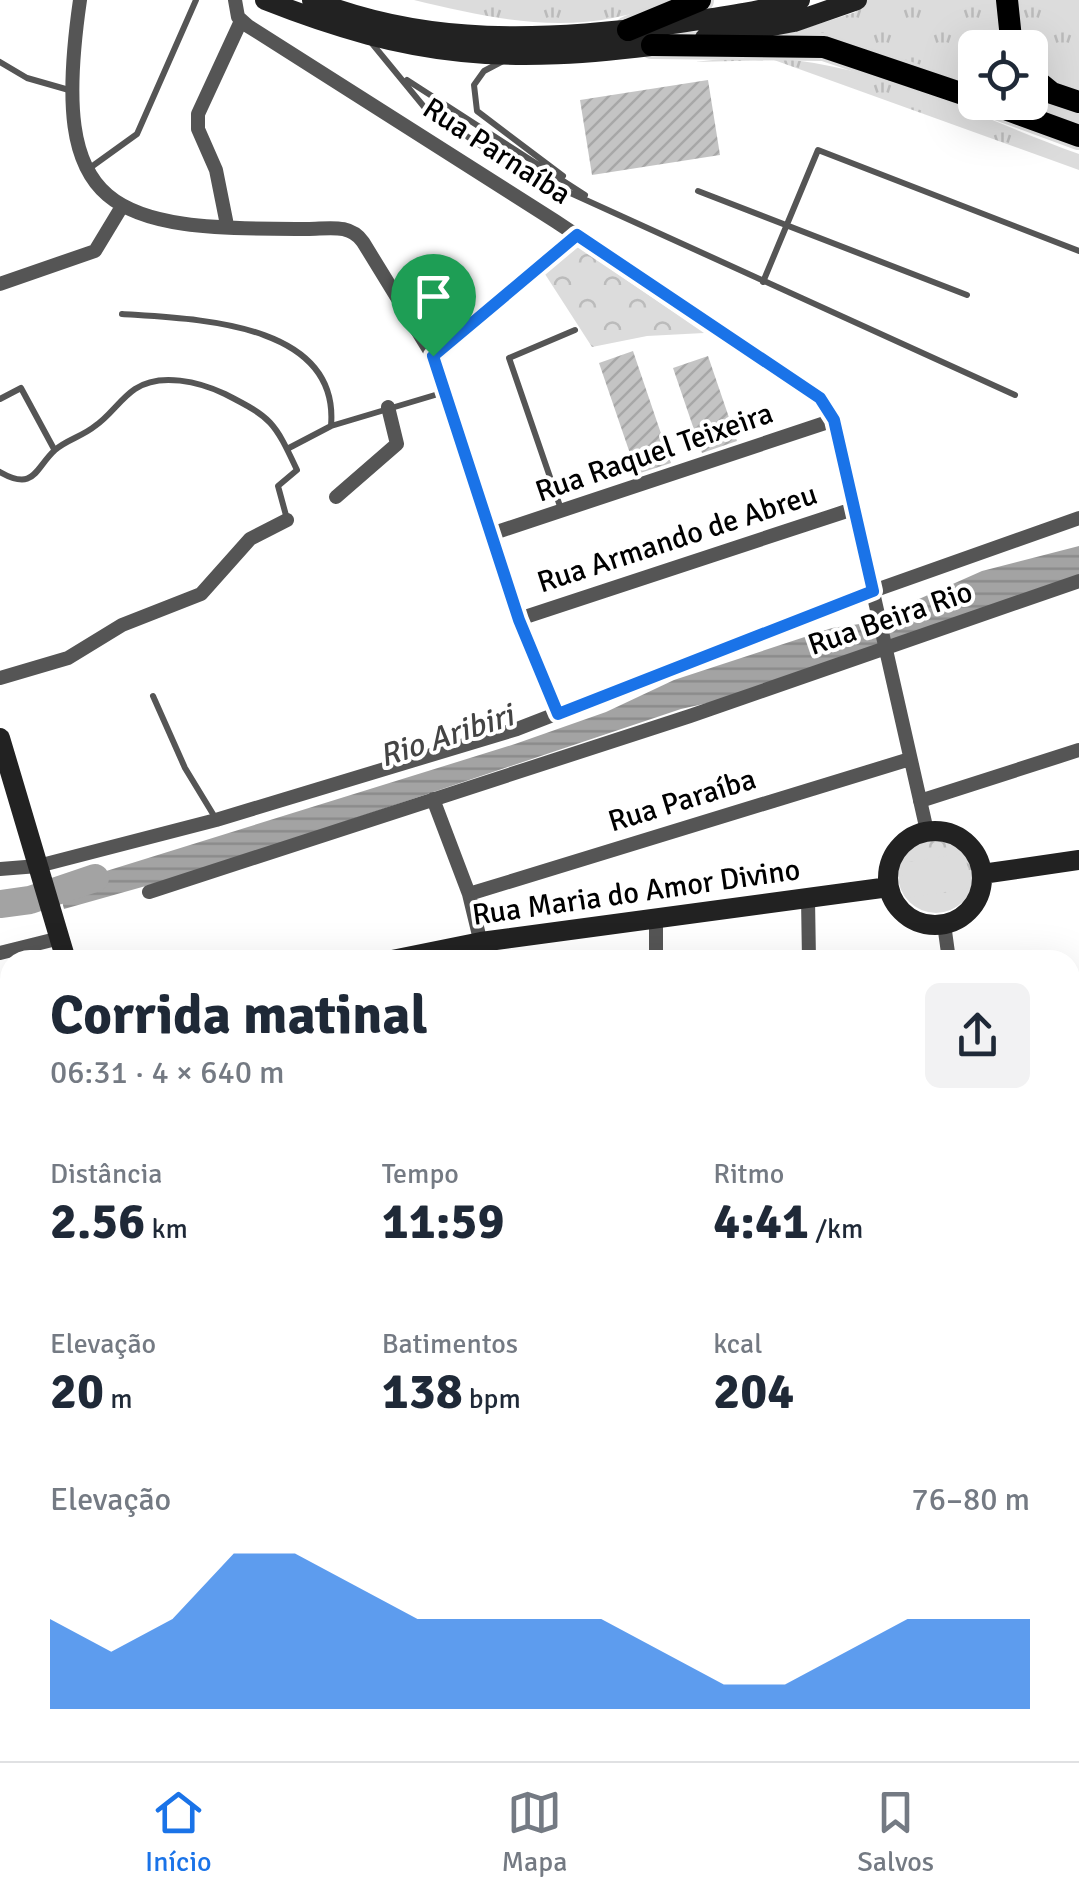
<!DOCTYPE html>
<html lang="pt">
<meta charset="utf-8">
<style>
:root{--surface:#fff;--page:#f2f2f3;--text:#1f2937;--muted:#747a83;--line:#e0e1e3;--accent:#1a73e8}
body{margin:0;font-family:Signika,sans-serif;background:var(--page);color:var(--text);height:100vh;display:flex;flex-direction:column;font-size:38px;white-space:nowrap}
*{box-sizing:border-box;margin:0}
p{font-size:32px;color:var(--muted)}
.icon{flex:none;width:55px;height:55px;fill:none;stroke:currentColor;stroke-width:2;stroke-linecap:round;stroke-linejoin:round}
.map{position:relative;flex:1;overflow:hidden}
.panel{position:absolute;left:0px;top:950px;width:1080px;height:812px;display:flex;flex-direction:column;background:var(--surface);border-radius:30px 30px 0 0;box-shadow:0 10px 40px #0002}
.panel>*{flex:none}
.controls{position:absolute;left:958px;top:30px;display:grid;gap:20px}
.controls a{display:grid;place-items:center;width:90px;height:90px;border-radius:15px;background:var(--surface);box-shadow:0 10px 40px #0002;font-size:50px}
.pin{position:absolute;display:grid;place-items:center;width:85px;height:85px;color:#fff;margin:-102px -42px;border-radius:50% 50% 50% 0;rotate:-45deg;box-shadow:0 0 10px #0007}
.pin .icon{rotate:45deg}
.round{display:grid;place-items:center;flex:none;width:105px;height:105px;border-radius:15px;background:var(--page)}
.summary{display:flex;align-items:center;justify-content:space-between;height:170px;padding:0 50px}
h1{font-size:55px;font-weight:700;line-height:75px}
.stats{display:grid;grid-template-columns:repeat(3,1fr);gap:15px;height:170px;padding:10px 50px}
.stats div{display:grid;align-content:center}
.stats b{font-size:50px;font-weight:700}
.stats small{font-size:28px;font-weight:400}
.stats p{font-size:28px}
.chart{height:280px;padding:20px 50px}
.chart p{display:flex;justify-content:space-between}
.chart svg{width:100%;height:180px;margin-top:10px;fill:var(--accent);opacity:.7}
.menu{display:flex;justify-content:space-around;align-items:center;height:140px;border-top:2px solid var(--line);background:var(--surface);font-size:28px;color:var(--muted)}
.menu a{display:grid;justify-items:center;gap:5px}
.menu .selected{color:var(--accent)}
.map>svg:first-child{display:block}
.grass{fill:url(#grass-tufts)}
.park{fill:url(#park-crowns)}
.pitch{fill:#dcdcdc}
.water{fill:url(#water-rules)}
.lines{fill:none;stroke-linecap:round;stroke-linejoin:round}
.river{stroke:#a3a3a3;stroke-width:28}
.building{fill:url(#building-hatch)}
.primary-casing{stroke:#dbdbdb;stroke-width:28}
.lane{stroke:#555;stroke-width:6}
.street{stroke:#555;stroke-width:14}
.secondary{stroke:#222;stroke-width:20}
.primary{stroke:#000;stroke-width:22}
.route-casing{stroke:#fff;stroke-width:20}
.route{stroke:#1a73e8;stroke-width:12}
.labels{text-anchor:middle;stroke-width:8;stroke-linejoin:round;paint-order:stroke}
.street-label{font-size:30px;fill:#000;stroke:#fff}
.water-label{font-size:32px;font-style:italic;fill:#444;stroke:#fff}
</style>
<div class="map">
<svg width="1079" height="1761" viewBox="0 0 1079 1761">
<defs>
<pattern id="grass-tufts" width="24" height="20" patternUnits="userSpaceOnUse" patternTransform="scale(2.5)"><rect width="24" height="20" fill="#dcdcdc"/><path d="M3 7l-1-3M5 7V3M7 7l1-3M15 17l-1-3M17 17v-4M19 17l1-3" fill="none" stroke="#bbb"/></pattern>
<pattern id="park-crowns" width="20" height="18" patternUnits="userSpaceOnUse" patternTransform="scale(2.5)"><rect width="20" height="18" fill="#dcdcdc"/><path d="M2 6a3 3 0 1 1 6 0M12 15a3 3 0 1 1 6 0" fill="none" stroke="#bbb"/></pattern>
<pattern id="water-rules" width="6" height="5" patternUnits="userSpaceOnUse" patternTransform="scale(2.5)"><rect width="6" height="5" fill="#a3a3a3"/><path d="M0 2.5h6" fill="none" stroke="#8b8b8b"/></pattern>
<pattern id="building-hatch" width="6" height="6" patternUnits="userSpaceOnUse" patternTransform="scale(2.5)"><rect width="6" height="6" fill="#c4c4c4"/><path d="M-1 1l2-2M0 6l6-6M5 7l2-2" fill="none" stroke="#a7a7a7"/></pattern>
</defs>
<rect width="100%" height="100%" fill="#fff"/>
<path class="grass" d="M414 0H669C583 39 501 21 414 0Z
M852 0H1079V128L1009 103 1030 102V48H975V90L781 36 856 12Z
M739 57C870 57 962 112 1079 154V170L774 60 695 62Z"/>
<path class="park" d="M572 246H577L704 333 647 336 592 347 543 271Z
M898 875a38 38 0 1 1 76 0a38 38 0 1 1-76 0Z"/>
<path class="pitch" d="M965 853 971 888 906 898 901 863Z"/>
<path class="water" d="M1079 546V578L730 698 681 709 192 873 64 909 58 886 515 744 606 712 674 680 832 628 880 621 892 611 982 571Z"/>
<g class="lines">
<path class="river" d="M0 904 30 900 95 878"/>
</g>
<path class="building" d="M708 80 720 155 592 175 580 100Z
M633 351 671 463 637 474 599 363Z
M708 356 737 441 702 453 673 368Z"/>
<g class="lines">
<defs>
<path id="primary" d="M1007 0 1012 48
M628 30 700 0
M652 45 824 47 975 98
M1030 75 1052 93 1079 102
M986 102 1079 136"/>
</defs>
<use href="#primary" class="primary-casing"/>
<path class="lane" d="M370 41 425 108 511 166 1015 395
M503 61 484 71 474 85 477 111 563 176
M0 62 27 78 69 90
M407 80 585 195
M87 170 137 134 196 0
M698 191 967 295
M763 282 818 150 1079 251
M122 314C196 319 340 322 331 426
M0 399 21 388 54 449
M287 449 331 426 445 392
M0 472C35 492 35 468 55 450 66 440 83 436 95 426 110 416 120 399 135 389 160 372 200 382 225 394 272 418 274 421 297 470L278 486 287 519
M562 512 509 358 575 330
M153 696 185 768 216 819
M1070 1578 1075 1551 1072 1489
M1070 1599 1073 1631"/>
<path class="street" d="M80 0C49 214 109 230 307 229 328 229 350 223 363 242L433 356 519 619 558 714
M235 0 238 17 248 26 555 221 820 397 834 420 927 831
M227 225 216 170 198 129V114L241 21
M0 284 95 251 121 208
M433 356 577 235
M336 497 397 444 388 407
M491 534 834 420
M519 619 853 509
M0 678 68 658 122 625 201 594 250 539 287 520
M433 799 469 894 485 960
M920 801 1079 750
M0 869 38 866 216 820 517 729 873 591 1079 518
M149 892 690 716 1079 581
M469 894 910 759
M808 899 809 960
M944 924 949 960
M0 953 60 938
M656 960V919
M1070 1227H1079
M0 1268 10 1254
M1070 1361H1079
M1070 1488H1079
M0 1618H10
M0 1746H10
M319 1752 430 1758
M899 1752V1761
M1016 1752 1022 1761
M133 1761V1752
M279 1761V1752"/>
<path class="secondary" d="M265 0C414 59 508 65 666 44
M312 0C426 46 546 41 665 25 711 18 756 13 800 0
M705 38 794 22 857 0
M0 738 66 960
M888 878a47 47 0 1 1 94 0a47 47 0 1 1-94 0Z
M982 874 1079 860
M392 960 481 942 889 887
M0 1492 10 1477"/>
<use href="#primary" class="primary"/>
</g>
<g class="lines">
<defs>
<path id="route" d="M577 235 820 398 834 420 873 591 558 714 519 620 433 356Z"/>
</defs>
<use href="#route" class="route-casing"/>
<use href="#route" class="route"/>
</g>
<g class="labels">
<g class="street-label">
<text transform="translate(497 151) rotate(33)" y="10">Rua Parnaíba</text>
<text transform="translate(654 452) rotate(-19)" y="10">Rua Raquel Teixeira</text>
<text transform="translate(677 538) rotate(-18)" y="10">Rua Armando de Abreu</text>
<text transform="translate(890 618) rotate(-19)" y="10">Rua Beira Rio</text>
<text transform="translate(682 800) rotate(-17)" y="10">Rua Paraíba</text>
<text transform="translate(636 892) rotate(-8)" y="10">Rua Maria do Amor Divino</text>
</g>
<g class="water-label">
<text transform="translate(446 735) rotate(-18)" y="11">Rio Aribiri</text>
</g>
</g>
</svg>
<div class="controls">
<a><svg class="icon" aria-label="locate" viewBox="0 0 24 24"><circle cx="12" cy="12" r="6"/><path d="M12 2v4M12 18v4M2 12h4M18 12h4"/></svg></a>
</div>
<div class="pin" style="left:433px;top:356px;background:#1e9e55"><svg class="icon" aria-label="arrive" viewBox="0 0 24 24"><path d="M6 21V4h12l-3 4 3 4H6"/></svg></div>
<section class="panel">
<div class="summary"><div><h1>Corrida matinal</h1><p>06:31 · 4 × 640 m</p></div><a class="round"><svg class="icon" aria-label="share" viewBox="0 0 24 24"><path d="M12 15V3M7 8l5-5 5 5M5 13v7h14v-7"/></svg></a></div>
<div class="stats">
<div><p>Distância</p><b>2.56<small> km</small></b></div>
<div><p>Tempo</p><b>11:59</b></div>
<div><p>Ritmo</p><b>4:41<small> /km</small></b></div>
</div>
<div class="stats">
<div><p>Elevação</p><b>20<small> m</small></b></div>
<div><p>Batimentos</p><b>138<small> bpm</small></b></div>
<div><p>kcal</p><b>204</b></div>
</div>
<div class="chart"><p><span>Elevação</span>76–80 m</p>
<svg viewBox="0 0 160 44" preserveAspectRatio="none"><path d="M0 44V22L10 30L20 22L30 6L40 6L50 14L60 22L70 22L80 22L90 22L100 30L110 38L120 38L130 30L140 22L150 22L160 22V44z"/></svg>
</div>
</section>
</div>
<nav class="menu">
<a class="selected"><svg class="icon" aria-label="home" viewBox="0 0 24 24"><path d="M3 11l9-7 9 7M6 9v11h12V9"/></svg>Início</a>
<a><svg class="icon" aria-label="map" viewBox="0 0 24 24"><path d="M3 6l6-2 6 2 6-2v14l-6 2-6-2-6 2zM9 4v14M15 6v14"/></svg>Mapa</a>
<a><svg class="icon" aria-label="saved" viewBox="0 0 24 24"><path d="M7 4h10v16l-5-4-5 4z"/></svg>Salvos</a>
</nav>
